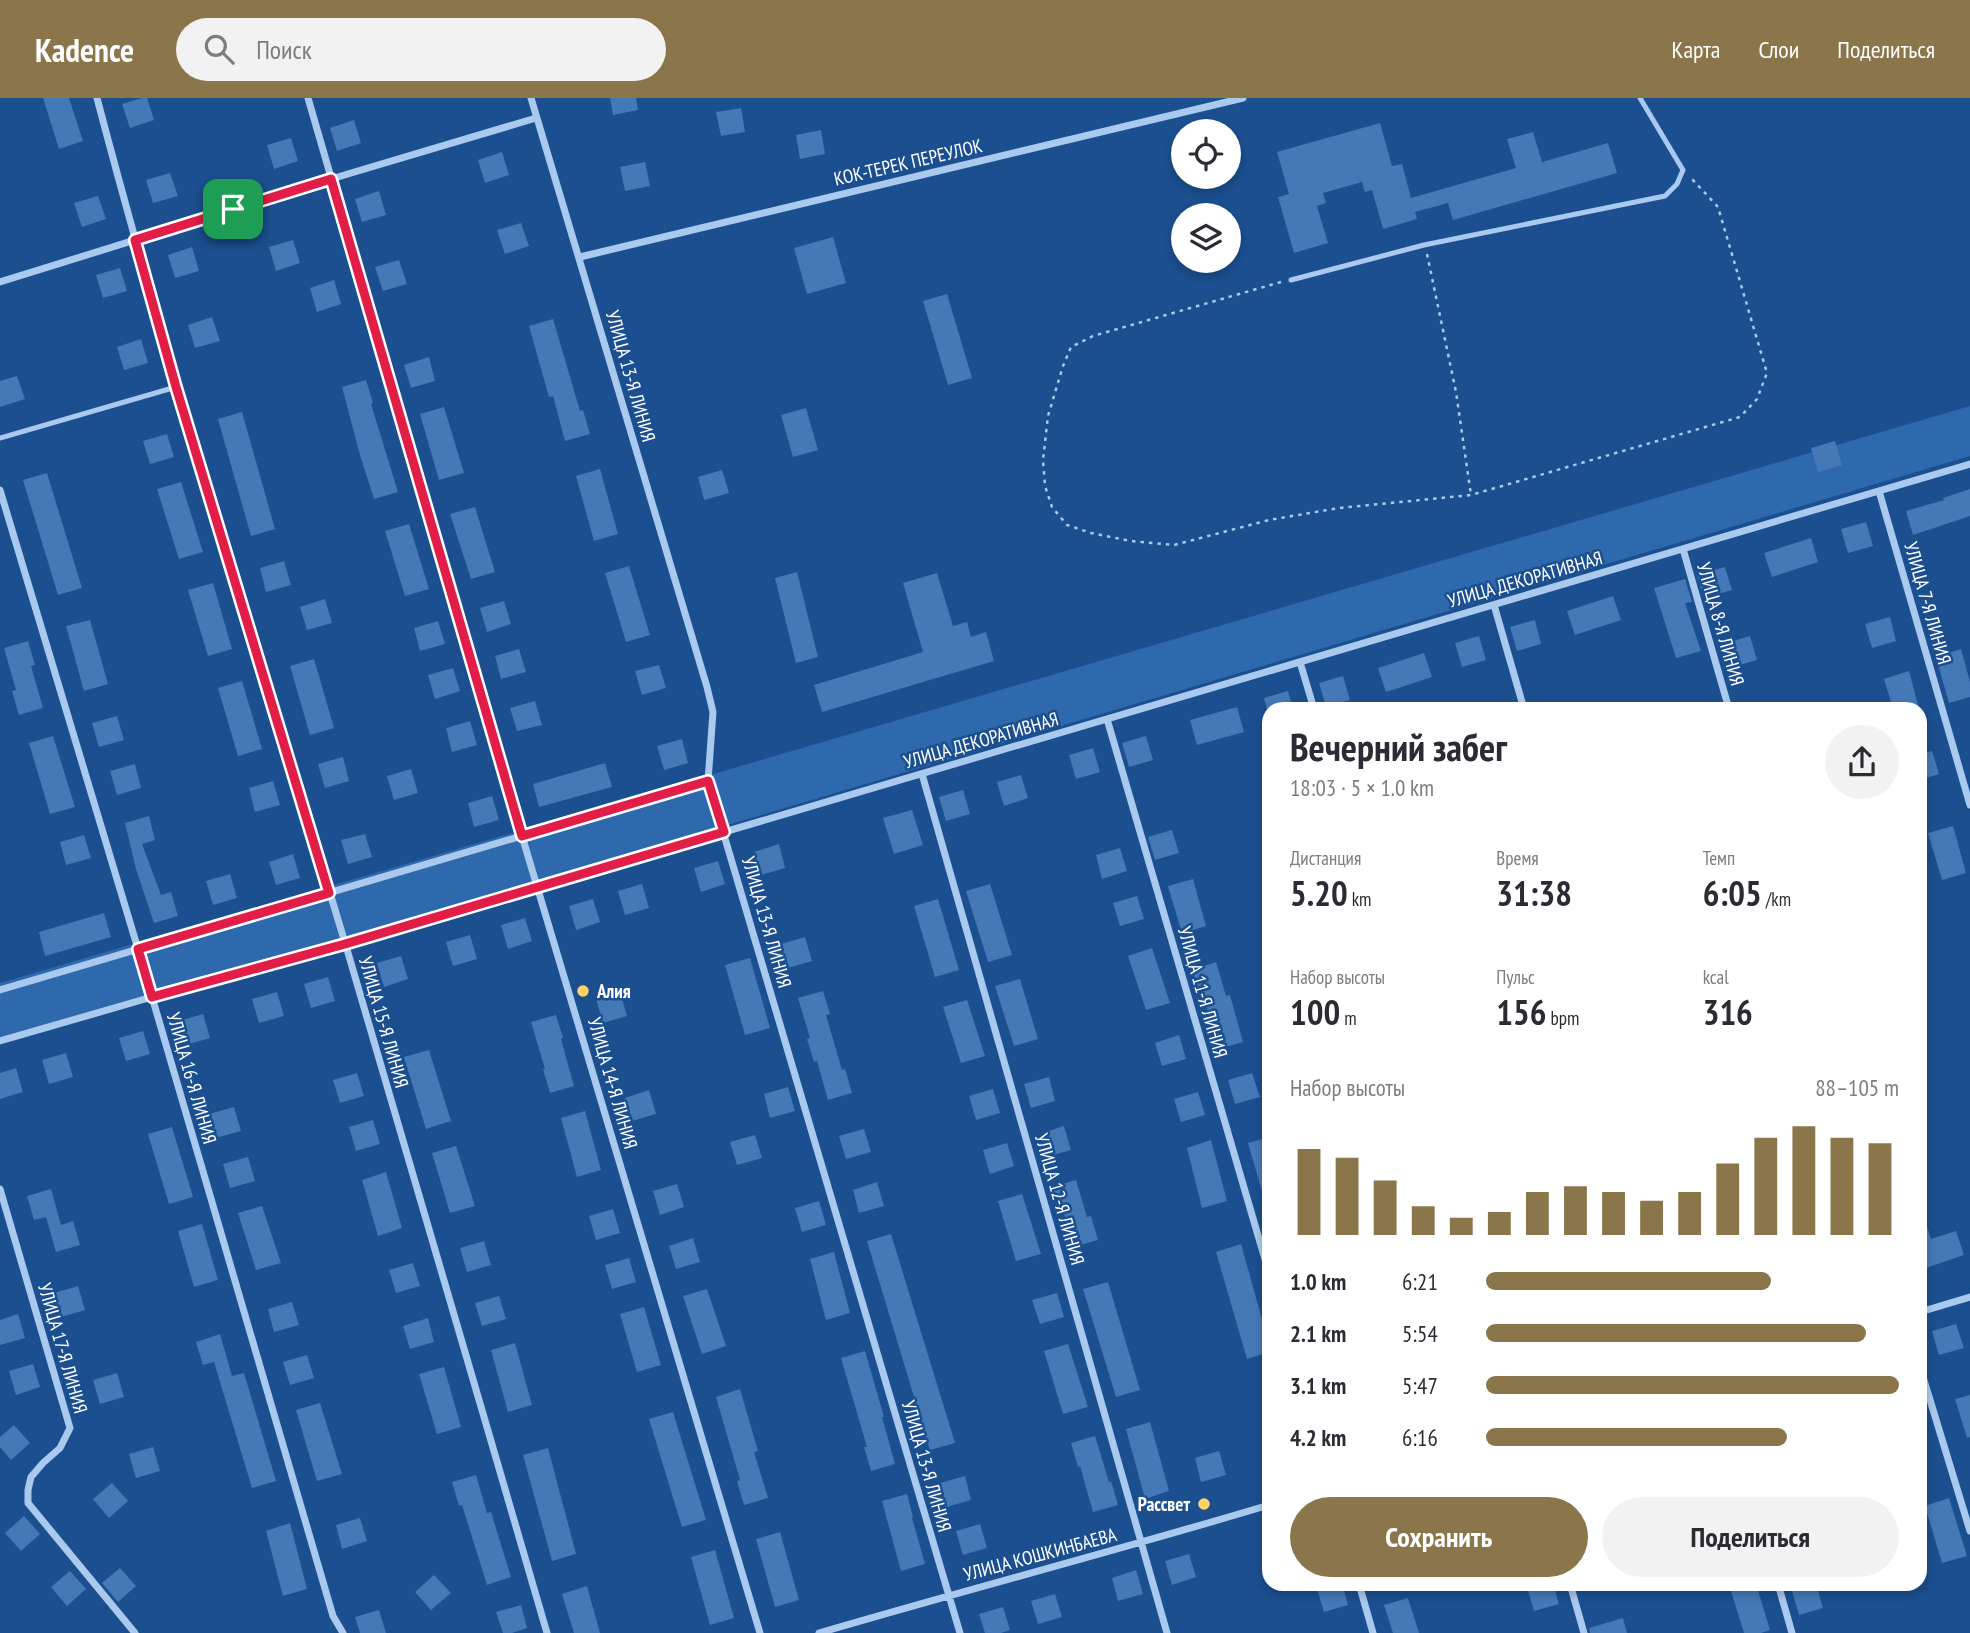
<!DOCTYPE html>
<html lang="ru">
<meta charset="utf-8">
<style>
:root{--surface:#fff;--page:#f2f2f3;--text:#2b2b33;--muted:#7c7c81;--accent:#8a764a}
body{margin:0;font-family:"PT Sans Narrow",sans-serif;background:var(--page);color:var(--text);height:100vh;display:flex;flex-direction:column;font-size:26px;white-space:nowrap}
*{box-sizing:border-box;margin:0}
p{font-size:23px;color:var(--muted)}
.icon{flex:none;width:38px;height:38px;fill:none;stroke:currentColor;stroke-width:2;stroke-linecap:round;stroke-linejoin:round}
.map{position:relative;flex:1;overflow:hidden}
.sheet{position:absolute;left:1262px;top:604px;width:665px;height:889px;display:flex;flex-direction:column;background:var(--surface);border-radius:21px;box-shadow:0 4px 10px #0003}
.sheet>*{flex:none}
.fabs{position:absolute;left:1171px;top:21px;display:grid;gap:14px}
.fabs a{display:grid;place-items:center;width:70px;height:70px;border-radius:50%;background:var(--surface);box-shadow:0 4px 10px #0003;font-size:35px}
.pin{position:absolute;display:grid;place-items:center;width:60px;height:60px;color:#fff;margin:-30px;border-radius:14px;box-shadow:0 4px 10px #0006}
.round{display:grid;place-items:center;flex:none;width:74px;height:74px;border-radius:37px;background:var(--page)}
.summary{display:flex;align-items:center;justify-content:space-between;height:119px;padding:0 28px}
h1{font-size:38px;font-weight:600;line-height:52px}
.figures{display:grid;grid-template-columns:repeat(3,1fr);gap:10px;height:119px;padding:7px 28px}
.figures div{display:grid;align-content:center}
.figures b{font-size:35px;font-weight:600}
.figures small{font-size:19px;font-weight:400}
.figures p{font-size:19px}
.chart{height:196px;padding:14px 28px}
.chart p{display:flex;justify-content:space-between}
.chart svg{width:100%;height:126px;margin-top:7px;stroke:var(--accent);stroke-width:6}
.primary-button{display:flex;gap:14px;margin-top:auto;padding:14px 28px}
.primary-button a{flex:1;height:80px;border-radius:42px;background:var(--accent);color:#fff;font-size:28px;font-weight:600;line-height:80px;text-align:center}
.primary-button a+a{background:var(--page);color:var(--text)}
ul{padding:0 28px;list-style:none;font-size:23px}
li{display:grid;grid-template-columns:112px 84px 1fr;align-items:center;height:52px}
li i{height:18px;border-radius:9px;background:var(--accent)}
header{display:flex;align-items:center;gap:42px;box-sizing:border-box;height:98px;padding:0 35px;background:var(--accent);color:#fff}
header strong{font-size:33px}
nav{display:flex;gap:38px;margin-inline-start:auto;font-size:24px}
.search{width:490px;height:63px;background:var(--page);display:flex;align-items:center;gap:18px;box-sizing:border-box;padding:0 24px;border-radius:38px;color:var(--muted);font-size:26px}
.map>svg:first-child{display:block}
.green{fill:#2e69ad}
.building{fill:#4478b7}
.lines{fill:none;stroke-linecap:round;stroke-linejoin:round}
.path{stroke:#a9c9ee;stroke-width:2.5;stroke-dasharray:3.5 5;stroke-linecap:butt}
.lane{stroke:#a9c9ee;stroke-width:5}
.street{stroke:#a9c9ee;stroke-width:7}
.route-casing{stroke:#fff;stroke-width:14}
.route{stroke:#e11d48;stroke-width:9}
.poi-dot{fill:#ffd166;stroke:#1b4f8f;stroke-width:2.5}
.labels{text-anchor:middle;stroke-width:5;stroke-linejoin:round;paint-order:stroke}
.street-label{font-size:19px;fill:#fff;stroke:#1b4f8f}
.poi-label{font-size:19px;font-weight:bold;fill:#fff;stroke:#1b4f8f;text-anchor:start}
</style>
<header>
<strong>Kadence</strong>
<div class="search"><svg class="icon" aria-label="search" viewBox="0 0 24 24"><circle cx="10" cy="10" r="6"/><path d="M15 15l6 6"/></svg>Поиск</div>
<nav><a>Карта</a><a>Слои</a><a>Поделиться</a></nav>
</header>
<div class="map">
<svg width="1970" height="1535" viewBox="0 0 1970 1535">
<rect width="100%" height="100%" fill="#1b4f8f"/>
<path class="green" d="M1970 308V358L0 943V885Z"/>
<path class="building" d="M43 0H69L83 43 59 51Z
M142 0H147L154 22 130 30 122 6Z
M610 0H636L638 12 613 17Z
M741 10 745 34 721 38 716 14Z
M354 22 361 45 337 53 330 30Z
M1380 25 1392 68 1402 66 1411 100 1516 70 1507 41 1533 34 1542 64 1608 45 1617 75 1453 122 1448 105 1415 114 1417 121 1383 131 1372 92 1365 94 1362 84 1323 95 1326 105 1317 108 1328 145 1294 155 1278 99 1289 96 1277 54Z
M821 32 825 56 800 61 796 37Z
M291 40 298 63 274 71 267 47Z
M502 54 509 77 485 85 478 62Z
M645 64 650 88 625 93 620 69Z
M170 75 178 98 153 105 146 82Z
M379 93 386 117 362 124 355 101Z
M98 98 106 121 82 129 74 105Z
M521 125 529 148 505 156 497 132Z
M833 139 846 185 807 196 794 150Z
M293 142 300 165 276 173 269 149Z
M192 149 199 173 175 180 168 157Z
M399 162 407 186 383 193 375 169Z
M120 170 127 193 103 200 96 177Z
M334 182 341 206 317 214 310 190Z
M947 196 972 280 948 287 923 203Z
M212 219 220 243 195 250 188 227Z
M553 221 580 313 583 312 590 336 565 343 553 298 549 299 529 228Z
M141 241 148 265 124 272 117 249Z
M429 259 435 283 411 290 404 267Z
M17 278 25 301 0 309V283Z
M366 282 373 305 371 306 398 394 374 401 360 357 342 289Z
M444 309 464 375 439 382 420 316Z
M806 310 818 352 793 359 781 317Z
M242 314 275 431 251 438 218 321Z
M167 336 174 359 150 366 143 343Z
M1835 343 1842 367 1818 374 1811 350Z
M600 371 618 436 594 443 576 378Z
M722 372 729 395 704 402 698 379Z
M47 375 82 490 58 497 23 382Z
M181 384 203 454 179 461 157 391Z
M1970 391V418L1913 437 1906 413 1944 402 1943 400Z
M475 409 495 474 471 481 450 416Z
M1866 424 1873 448 1848 455 1841 431Z
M409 426 429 491 405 498 385 433Z
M1811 440 1818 464 1772 479 1764 455Z
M284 463 291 487 266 494 260 470Z
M629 468 650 537 626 544 605 475Z
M1725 469 1732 492 1704 500 1697 477Z
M797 474 818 559 796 565 775 480Z
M937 475 953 528 967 524 971 539 986 534 994 563 822 614 814 587 923 554 903 485Z
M1685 481 1692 504 1685 505 1701 553 1676 560 1654 490Z
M213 485 232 551 208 558 188 492Z
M1613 498 1621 522 1575 537 1567 513Z
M325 501 332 525 307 532 300 509Z
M504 503 511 526 487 534 480 510Z
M1890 519 1896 543 1872 550 1865 526Z
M90 522 108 586 84 593 66 528Z
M1535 522 1541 546 1517 553 1510 529Z
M438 523 445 546 420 553 414 530Z
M1479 538 1486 562 1462 569 1455 545Z
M1750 538 1757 562 1733 569 1726 545Z
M28 543 35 567 31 568 43 610 19 617 12 593 16 592 4 550Z
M519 551 526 574 501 581 495 558Z
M1961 551 1970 584V599L1949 605 1936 559Z
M1424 555 1432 579 1386 594 1378 570Z
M314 561 334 630 310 637 290 568Z
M659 567 666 590 642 597 635 573Z
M453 570 460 593 435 601 428 577Z
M1909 573 1919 611H1893L1884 581Z
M1343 578 1350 602 1326 609 1319 585Z
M242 583 262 651 238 658 218 590Z
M1288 593 1293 611H1267L1264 600Z
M535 603 542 627 517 633 510 610Z
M1237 609 1244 634 1197 647 1190 622Z
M117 618 124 642 99 649 92 625Z
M470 623 477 647 452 654 446 630Z
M53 638 75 709 50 716 29 645Z
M1146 638 1153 662 1129 669 1122 645Z
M682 641 688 665 664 672 657 648Z
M1093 650 1100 674 1076 681 1069 657Z
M1932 653 1939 676 1920 682V656Z
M343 659 349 683 325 690 318 666Z
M605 665 612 689 539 709 533 686Z
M135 666 141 690 117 697 110 673Z
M411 671 418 695 394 702 387 678Z
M1021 677 1028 700 1004 708 997 684Z
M273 683 280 707 255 714 249 690Z
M963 692 970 716 946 723 939 699Z
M492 698 499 722 474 729 468 705Z
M912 712 923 747 894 756 883 720Z
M149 718 155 742 142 746 161 797 171 794 178 818 154 825 136 771 125 725Z
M1953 728 1966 775 1942 782 1928 735Z
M1172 732 1179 755 1155 762 1148 739Z
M365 736 372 759 348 766 341 742Z
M84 737 91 760 66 767 60 744Z
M779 746 785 770 761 777 754 754Z
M1120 750 1127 773 1102 781 1096 757Z
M293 756 300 780 276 787 269 764Z
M718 763 725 786 701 794 694 770Z
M230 776 237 800 213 807 206 783Z
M1193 781 1206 828 1182 835 1168 788Z
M642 786 649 810 625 817 618 793Z
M990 786 1012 857 988 864 966 793Z
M1137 798 1144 821 1120 828 1113 805Z
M593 801 600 824 576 832 569 808Z
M938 801 959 872 935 879 914 808Z
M104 815 111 839 45 858 39 834Z
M525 820 532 843 508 851 501 827Z
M470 837 477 861 453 868 446 844Z
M805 839 812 863 788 870 781 846Z
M1152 850 1170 905 1146 912 1128 858Z
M401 858 408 881 384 889 377 865Z
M750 860 770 930 745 937 725 867Z
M1216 864 1226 898 1230 897 1243 944 1219 951 1202 894 1199 895 1192 872Z
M328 879 335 903 311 910 304 886Z
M1020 881 1038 941 1014 948 995 888Z
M823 893 830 916 826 917 842 972 845 971 852 995 828 1002 817 963 814 964 807 941 810 940 798 900Z
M277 894 284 918 259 925 252 901Z
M620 894 627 918 603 925 596 901Z
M967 902 985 958 961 965 943 909Z
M203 916 210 940 185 947 179 923Z
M556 917 563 940 561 941 574 988 550 995 543 971H545L531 924Z
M143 933 150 956 126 963 119 940Z
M1179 937 1186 961 1162 968 1155 945Z
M429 952 451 1023 426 1031 404 959Z
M66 955 73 979 49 986 42 962Z
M16 970 23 994 0 1001V975Z
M357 975 364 998 340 1005 333 982Z
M1252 975 1260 999 1235 1006 1228 982Z
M1049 979 1055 1003 1031 1010 1024 986Z
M788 989 795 1013 770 1020 764 996Z
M993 991 1000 1015 976 1022 969 998Z
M649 992 656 1016 632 1023 625 1000Z
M1198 994 1205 1017 1181 1024 1174 1001Z
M234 1009 241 1033 216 1040 209 1016Z
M585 1013 601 1072 577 1079 561 1020Z
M373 1022 380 1046 356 1053 349 1029Z
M1064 1028 1071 1052 1046 1059 1040 1036Z
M172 1029 193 1099 169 1106 148 1036Z
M864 1031 871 1054 846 1061 839 1038Z
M755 1037 762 1060 737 1067 730 1044Z
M1269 1039V1104H1265L1248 1045Z
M1211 1042 1227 1103 1202 1110 1187 1050Z
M1007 1045 1014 1068 990 1076 983 1052Z
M456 1048 475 1108 450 1115 432 1055Z
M248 1059 255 1083 230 1090 223 1066Z
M386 1074 402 1130 378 1138 362 1082Z
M1076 1082 1087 1119 1091 1118 1098 1142 1073 1149 1063 1112 1059 1113 1052 1089Z
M877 1084 884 1108 859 1115 853 1092Z
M677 1086 684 1109 660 1117 653 1093Z
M51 1091 61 1127 73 1123 80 1147 56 1154 46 1119 34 1122 27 1098Z
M1022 1096 1041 1156 1016 1163 998 1103Z
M819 1103 826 1127 802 1134 795 1110Z
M262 1108 281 1165 256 1172 238 1115Z
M613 1111 620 1135 596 1142 589 1118Z
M1923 1116 1931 1141 1956 1133 1964 1157 1920 1172V1117Z
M202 1126 218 1182 194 1189 178 1133Z
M891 1136 955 1345 930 1352 867 1143Z
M693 1140 700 1164 676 1171 669 1148Z
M484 1143 491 1167 467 1174 460 1150Z
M1241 1146 1269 1246V1254L1247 1261 1216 1154Z
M834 1154 850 1215 826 1222 810 1161Z
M629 1160 636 1184 612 1191 605 1167Z
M413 1165 420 1188 396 1195 389 1172Z
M1108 1184 1140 1292 1116 1299 1083 1191Z
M78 1188 85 1212 61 1219 54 1195Z
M707 1191 726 1248 702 1256 683 1198Z
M1057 1195 1064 1219 1040 1226 1032 1202Z
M499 1198 506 1221 482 1228 475 1205Z
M292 1204 299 1227 274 1234 268 1211Z
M644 1209 661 1267 637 1274 620 1216Z
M18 1216 25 1240 0 1247V1222Z
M428 1220 434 1244 410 1251 403 1228Z
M1956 1226 1964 1250 1939 1257 1932 1233Z
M220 1236 232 1278 244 1275 276 1383 252 1390 214 1264 203 1267 196 1244Z
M515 1245 532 1307 508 1314 491 1252Z
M1068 1246 1088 1309 1063 1316 1044 1253Z
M865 1253 884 1319H882L895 1366 871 1373 864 1349H867L841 1260Z
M307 1257 314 1280 290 1287 283 1264Z
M33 1266 40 1289 16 1297 9 1273Z
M444 1269 461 1329 437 1336 419 1276Z
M117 1275 124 1299 100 1306 93 1282Z
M740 1291 758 1353 754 1354 768 1400 744 1407 737 1383 740 1382 716 1299Z
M1970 1297V1339L1967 1340 1955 1301Z
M320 1305 342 1376 317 1383 296 1312Z
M673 1314 706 1422 682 1429 649 1321Z
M1150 1324 1169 1393 1145 1401 1126 1331Z
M14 1327 30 1345 11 1362 0 1349V1339Z
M1095 1338 1109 1384 1111 1383 1118 1407 1093 1414 1080 1368 1078 1369 1071 1345Z
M153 1349 160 1373 136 1380 129 1356Z
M548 1350 576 1456 552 1463 523 1357Z
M1219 1353 1226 1377 1201 1384 1195 1360Z
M476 1377 487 1415 491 1414 511 1479 487 1487 462 1407 459 1408 452 1384Z
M965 1378 971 1402 947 1409 940 1385Z
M112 1385 128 1403 109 1420 93 1401Z
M907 1396 913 1419 912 1420 925 1466 901 1473 882 1403Z
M1949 1400 1967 1458 1942 1465 1925 1408Z
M24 1418 40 1436 21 1453 5 1435Z
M360 1420 367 1443 342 1451 336 1427Z
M290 1425 307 1491 283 1498 266 1433Z
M980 1426 987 1450 963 1457 956 1433Z
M780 1434 799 1502 775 1509 756 1441Z
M715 1452 734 1520 710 1527 691 1459Z
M1189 1456 1196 1479 1172 1487 1165 1463Z
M120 1470 136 1488 118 1504 102 1485Z
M1136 1472 1143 1496 1118 1503 1112 1480Z
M70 1473 86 1491 67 1508 51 1489Z
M434 1477 451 1495 431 1512 415 1494Z
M1335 1486H1342L1348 1507 1324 1514 1317 1491Z
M1526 1486H1553L1559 1506 1534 1513Z
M1756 1486 1770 1532 1761 1535H1744L1731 1493Z
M1790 1486H1816L1823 1510 1799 1517Z
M587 1488 600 1535H574L562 1496Z
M1055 1496 1062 1519 1038 1526 1031 1503Z
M1408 1500 1419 1535H1393L1384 1507Z
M521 1507 527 1530 512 1535H503L496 1514Z
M1003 1509 1010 1532 1001 1535H985L979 1516Z
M379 1512 386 1535H360L355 1519Z
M1623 1520 1627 1535H1590L1589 1530Z"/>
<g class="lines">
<path class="path" d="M1427 156 1456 294 1471 397
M1281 184 1093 238 1071 249 1063 268 1048 318 1043 362 1045 388 1052 409 1067 427 1091 435 1131 443 1174 447 1269 422 1339 410 1471 397 1740 319 1757 301 1767 275 1718 109 1691 80"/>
<path class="lane" d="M1291 182 1424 147 1665 98 1677 86 1683 72 1640 0
M0 340 176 289"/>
<path class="street" d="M97 0C172 285 261 566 346 848 414 1077 480 1306 547 1535
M308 0 522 738 760 1535
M531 0 707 589 713 614 708 683 960 1535
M580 159 1243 0
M0 184 331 81 536 20
M0 392 138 851 333 1518 343 1535
M1879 393 1970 707
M1683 451 1729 611
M1494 507 1524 611
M1300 564 1314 611
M1107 621 1269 1175
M922 676 1167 1535
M0 892 708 683
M0 943 152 899 345 846 1970 366
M0 1091 70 1330 60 1350 43 1365 31 1379 28 1392V1405L135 1535
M1920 1214 1970 1199
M1920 1269 1970 1433
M1359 1486 1373 1535
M1570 1486 1584 1535
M1778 1486 1792 1535
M819 1535C969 1491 1119 1452 1269 1407"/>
</g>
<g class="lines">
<defs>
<path id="route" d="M331 81 522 738 708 683 724 734 345 846 152 899 138 851 329 795 176 289 135 142Z"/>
</defs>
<use href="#route" class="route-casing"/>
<use href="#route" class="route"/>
</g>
<g class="poi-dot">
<circle cx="583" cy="893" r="7"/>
<circle cx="1204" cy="1406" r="7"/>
</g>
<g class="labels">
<g class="street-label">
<text transform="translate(908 64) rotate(-13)" y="7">КОК-ТЕРЕК ПЕРЕУЛОК</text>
<text transform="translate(631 278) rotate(74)" y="7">УЛИЦА 13-Я ЛИНИЯ</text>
<text transform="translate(1525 481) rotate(-16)" y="7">УЛИЦА ДЕКОРАТИВНАЯ</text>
<text transform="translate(1928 505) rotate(74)" y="7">УЛИЦА 7-Я ЛИНИЯ</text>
<text transform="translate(1721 526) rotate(74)" y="7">УЛИЦА 8-Я ЛИНИЯ</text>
<text transform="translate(981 642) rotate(-16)" y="7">УЛИЦА ДЕКОРАТИВНАЯ</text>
<text transform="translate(767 824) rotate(74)" y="7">УЛИЦА 13-Я ЛИНИЯ</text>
<text transform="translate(1203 894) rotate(74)" y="7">УЛИЦА 11-Я ЛИНИЯ</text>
<text transform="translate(384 924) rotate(74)" y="7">УЛИЦА 15-Я ЛИНИЯ</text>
<text transform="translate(192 980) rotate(74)" y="7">УЛИЦА 16-Я ЛИНИЯ</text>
<text transform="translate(613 985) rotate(74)" y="7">УЛИЦА 14-Я ЛИНИЯ</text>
<text transform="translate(1060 1101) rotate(74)" y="7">УЛИЦА 12-Я ЛИНИЯ</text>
<text transform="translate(63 1250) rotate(74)" y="7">УЛИЦА 17-Я ЛИНИЯ</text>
<text transform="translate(927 1368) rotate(74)" y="7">УЛИЦА 13-Я ЛИНИЯ</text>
<text transform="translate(1040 1456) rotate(-15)" y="7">УЛИЦА КОШКИНБАЕВА</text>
</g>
<g class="poi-label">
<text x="597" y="900">Алия</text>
<text x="1190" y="1413" text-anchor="end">Рассвет</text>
</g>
</g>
</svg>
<div class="fabs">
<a><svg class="icon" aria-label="locate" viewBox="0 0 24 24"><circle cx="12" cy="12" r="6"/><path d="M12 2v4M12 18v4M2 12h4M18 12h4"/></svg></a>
<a><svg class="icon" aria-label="layers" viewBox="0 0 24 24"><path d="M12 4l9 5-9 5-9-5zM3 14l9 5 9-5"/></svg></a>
</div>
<div class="pin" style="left:233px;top:111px;background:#1e9e55"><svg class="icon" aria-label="arrive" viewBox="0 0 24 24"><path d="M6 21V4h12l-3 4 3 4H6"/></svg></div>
<section class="sheet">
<div class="summary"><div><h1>Вечерний забег</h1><p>18:03 · 5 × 1.0 km</p></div><a class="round"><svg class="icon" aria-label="share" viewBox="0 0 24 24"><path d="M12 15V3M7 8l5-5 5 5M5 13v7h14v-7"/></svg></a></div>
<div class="figures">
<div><p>Дистанция</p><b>5.20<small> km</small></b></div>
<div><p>Время</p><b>31:38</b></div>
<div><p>Темп</p><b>6:05<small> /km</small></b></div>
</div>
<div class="figures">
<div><p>Набор высоты</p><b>100<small> m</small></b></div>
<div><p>Пульс</p><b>156<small> bpm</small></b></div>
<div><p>kcal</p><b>316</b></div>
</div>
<div class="chart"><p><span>Набор высоты</span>88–105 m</p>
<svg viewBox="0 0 160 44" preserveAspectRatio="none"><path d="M5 44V14M15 44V17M25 44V25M35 44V34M45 44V38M55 44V36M65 44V29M75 44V27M85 44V29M95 44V32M105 44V29M115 44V19M125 44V10M135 44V6M145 44V10M155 44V12"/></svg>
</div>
<ul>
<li><b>1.0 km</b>6:21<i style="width:69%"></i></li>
<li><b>2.1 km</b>5:54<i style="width:92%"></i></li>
<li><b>3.1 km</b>5:47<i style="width:100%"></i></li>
<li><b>4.2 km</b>6:16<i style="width:73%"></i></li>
</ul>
<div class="primary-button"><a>Сохранить</a><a>Поделиться</a></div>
</section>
</div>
